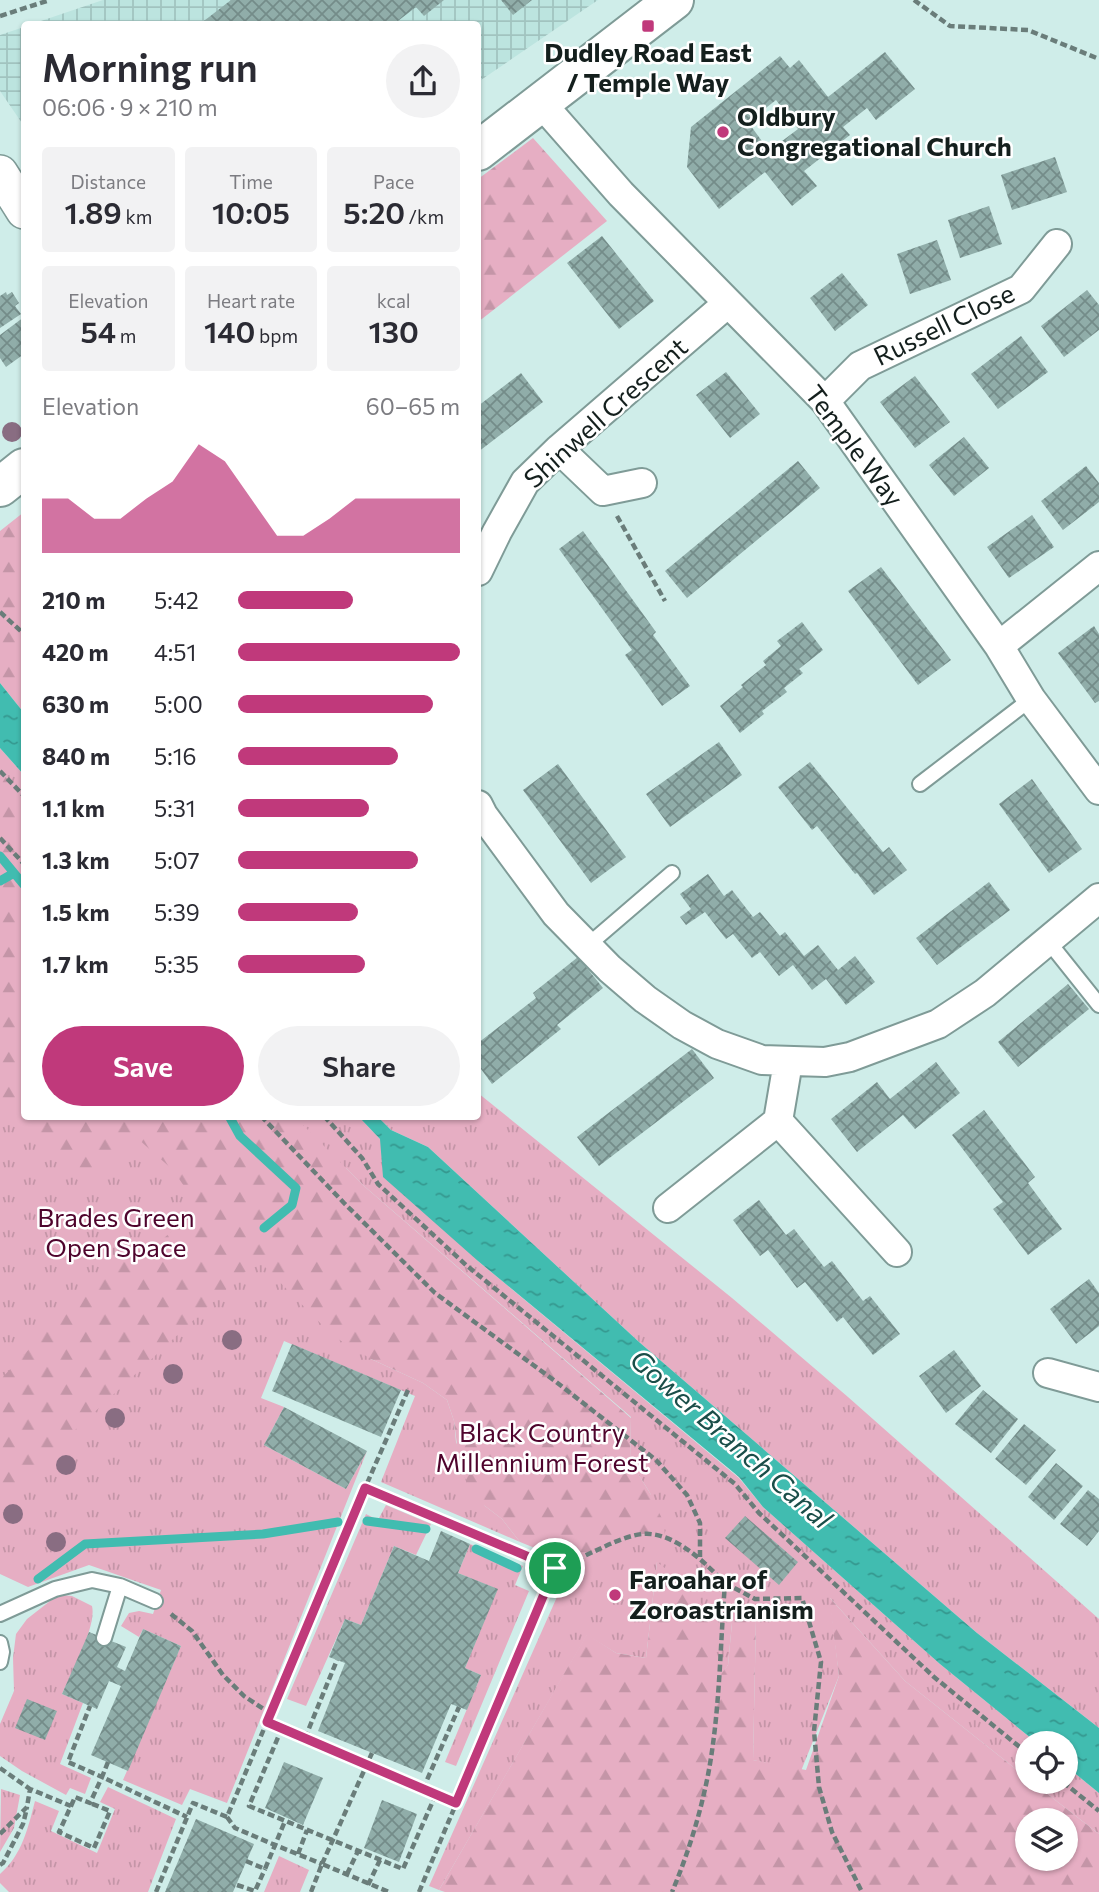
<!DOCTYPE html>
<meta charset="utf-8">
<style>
:root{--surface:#fff;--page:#f2f2f3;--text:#2b2b33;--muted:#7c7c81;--accent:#c0397b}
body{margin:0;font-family:Commissioner,sans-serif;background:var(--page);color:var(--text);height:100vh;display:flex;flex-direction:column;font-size:26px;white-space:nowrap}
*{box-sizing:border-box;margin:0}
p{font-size:23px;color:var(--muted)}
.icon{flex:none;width:38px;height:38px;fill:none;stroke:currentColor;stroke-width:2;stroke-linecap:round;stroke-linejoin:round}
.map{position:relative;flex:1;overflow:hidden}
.side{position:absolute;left:21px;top:21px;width:460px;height:1099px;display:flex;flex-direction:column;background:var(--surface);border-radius:7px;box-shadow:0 2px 5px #0004}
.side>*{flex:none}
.controls{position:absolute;left:1015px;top:1731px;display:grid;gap:14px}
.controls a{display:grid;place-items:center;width:63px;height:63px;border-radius:50%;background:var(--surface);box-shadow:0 2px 5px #0004;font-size:35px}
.pin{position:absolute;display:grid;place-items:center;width:60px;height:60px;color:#fff;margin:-30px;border:4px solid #fff;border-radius:50%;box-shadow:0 2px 7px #0007}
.round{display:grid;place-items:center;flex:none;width:74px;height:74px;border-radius:37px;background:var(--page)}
.headline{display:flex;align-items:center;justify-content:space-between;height:119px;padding:0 21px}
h1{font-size:38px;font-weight:600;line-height:52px}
.metrics{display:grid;grid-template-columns:repeat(3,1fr);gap:10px;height:119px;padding:7px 21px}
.metrics div{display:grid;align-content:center;border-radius:7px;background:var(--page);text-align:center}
.metrics b{font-size:30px;font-weight:600}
.metrics small{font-size:19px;font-weight:400}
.metrics p{font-size:19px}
.chart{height:196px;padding:14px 21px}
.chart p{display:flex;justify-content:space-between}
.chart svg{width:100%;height:126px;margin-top:7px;fill:var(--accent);opacity:.7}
.button{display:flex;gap:14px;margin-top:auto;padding:14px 21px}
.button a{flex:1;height:80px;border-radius:42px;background:var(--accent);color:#fff;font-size:28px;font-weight:600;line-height:80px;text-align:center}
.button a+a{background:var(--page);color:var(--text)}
ul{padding:0 21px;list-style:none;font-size:23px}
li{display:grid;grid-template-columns:112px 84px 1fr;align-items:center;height:52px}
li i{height:18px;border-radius:9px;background:var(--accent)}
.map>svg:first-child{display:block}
.industrial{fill:url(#industrial-grid)}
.grass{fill:url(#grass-tufts)}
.forest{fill:url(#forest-firs);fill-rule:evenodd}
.water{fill:url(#water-ripples)}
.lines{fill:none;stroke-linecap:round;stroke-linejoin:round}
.stream{stroke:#41bcb0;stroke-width:9}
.building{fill:url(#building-cross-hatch);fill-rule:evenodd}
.service-casing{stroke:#7f9b97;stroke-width:18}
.minor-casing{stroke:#7f9b97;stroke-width:32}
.tertiary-casing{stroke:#7f9b97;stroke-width:38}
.primary-casing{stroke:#7f9b97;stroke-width:42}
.path{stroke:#6a7d7a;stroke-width:4.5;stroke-dasharray:7 3.5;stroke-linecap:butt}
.service{stroke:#fff;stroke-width:14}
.minor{stroke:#fff;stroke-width:28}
.tertiary{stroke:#fff;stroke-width:35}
.primary{stroke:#fff;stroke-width:38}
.path-bridge{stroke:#6a7d7a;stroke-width:4.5;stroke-dasharray:7 3.5;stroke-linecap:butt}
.tree{fill:#896d82}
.route-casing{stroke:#fff;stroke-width:14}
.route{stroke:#c0397b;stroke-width:9}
.poi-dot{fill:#c0397b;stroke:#fff;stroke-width:2.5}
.labels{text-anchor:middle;stroke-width:5;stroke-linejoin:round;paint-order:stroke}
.poi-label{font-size:26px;font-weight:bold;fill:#141f1d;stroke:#fff;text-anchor:start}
.street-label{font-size:26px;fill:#141f1d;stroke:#fff}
.park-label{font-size:26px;fill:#4f042d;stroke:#fff}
.water-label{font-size:28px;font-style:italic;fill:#1a4e49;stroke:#fff}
</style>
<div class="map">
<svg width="1099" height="1892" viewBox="0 0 1099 1892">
<defs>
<pattern id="industrial-grid" width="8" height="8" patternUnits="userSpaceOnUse" patternTransform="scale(1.75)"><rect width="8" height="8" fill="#bce4df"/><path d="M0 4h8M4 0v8" fill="none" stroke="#a1c3bf"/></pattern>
<pattern id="grass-tufts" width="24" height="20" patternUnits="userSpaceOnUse" patternTransform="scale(1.75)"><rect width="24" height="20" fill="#e6aec3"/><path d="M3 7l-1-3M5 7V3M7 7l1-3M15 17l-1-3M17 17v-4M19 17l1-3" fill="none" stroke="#c495a7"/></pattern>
<pattern id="forest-firs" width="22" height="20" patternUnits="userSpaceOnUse" patternTransform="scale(1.75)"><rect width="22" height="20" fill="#e6aec3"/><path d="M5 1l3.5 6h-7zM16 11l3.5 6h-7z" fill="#c495a7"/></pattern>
<pattern id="water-ripples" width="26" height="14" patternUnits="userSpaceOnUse" patternTransform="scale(1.75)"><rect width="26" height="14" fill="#41bcb0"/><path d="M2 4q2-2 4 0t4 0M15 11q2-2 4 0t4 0" fill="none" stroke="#35988f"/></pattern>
<pattern id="building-cross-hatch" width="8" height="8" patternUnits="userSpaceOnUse" patternTransform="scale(1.75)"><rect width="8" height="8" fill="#90ada9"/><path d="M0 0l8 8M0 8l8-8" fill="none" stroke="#748c89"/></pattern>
</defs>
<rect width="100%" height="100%" fill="#cfede9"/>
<path class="industrial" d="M103 0H598L478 82V24H32Z
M24 27V126L0 91V35Z"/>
<path class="grass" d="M0 748 24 775V796L0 771Z
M0 802 24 1116 359 1117 380 1139 478 1261 739 1478 763 1507 940 1664 1037 1743H1027V1778L905 1681 830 1598 839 1676 801 1771 753 1760 756 1618 733 1612 728 1665 710 1693 657 1562 646 1658 616 1653 587 1635 439 1890 429 1886 572 1563 622 1540 644 1534 664 1537 650 1493 630 1461 631 1417 364 1186 346 1168 371 1359 423 1383 447 1400 454 1421 456 1442 485 1506 502 1519 520 1542 381 1482 415 1396 284 1341 261 1398 284 1407 264 1445 346 1489 367 1451 227 1803 190 1789 182 1805 123 1780 181 1646 143 1629 139 1637 121 1626 129 1613 139 1611 153 1614 161 1590 89 1565 28 1587 0 1574Z
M478 1093 732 1298 848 1397 1099 1619V1728L977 1633 639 1342 428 1147 391 1130 378 1117 478 1116Z
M386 1505 431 1524 416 1555 394 1546 361 1625 345 1619 306 1706 287 1699 366 1514 378 1520Z
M470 1544 523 1566 515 1585 529 1591 456 1766 445 1762 481 1675 465 1668 497 1589 458 1573Z
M61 1595 72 1596 92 1606C97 1626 71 1674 62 1694L83 1703 60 1764 91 1778 85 1794 70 1788 66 1795 22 1771 0 1756V1724L14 1691 13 1658 16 1634 27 1619 50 1601Z
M1066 1766 1099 1793V1834L1032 1782H1066Z
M108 1787 176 1819 148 1892H9L0 1883V1874C22 1855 28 1828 35 1801L59 1811 51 1831 97 1853 115 1809 100 1802Z
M1 1789 20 1795 14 1828 0 1852Z
M279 1856 309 1870 300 1892H264Z"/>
<path class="forest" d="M533 138 607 221 478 322V179Z
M24 512V713L0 683V531Z
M0 771 24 796V1116L295 1117 364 1186 631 1418 630 1461 650 1493 664 1523 665 1538 644 1534 622 1540 572 1563 520 1542 502 1519 485 1506 471 1489 460 1469 454 1421 447 1400 423 1383 371 1359 333 1336 258 1260 0 1500V1380L128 1244 164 1238 179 1225 187 1209 186 1189 173 1170 137 1138 86 1187 0 1112Z
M657 1562 684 1583 711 1615V1688L728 1665 733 1612 756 1618 753 1760 806 1770 839 1676 829 1597 905 1681 1027 1778V1782H1032L1099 1834V1892H445L439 1890 587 1634 616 1653 646 1658ZM1027 1820H1066V1858H1027Z"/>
<path class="water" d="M0 683 24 713V775L0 748Z
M359 1117H378L391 1130 428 1147 639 1342 977 1633 1099 1728V1793L1066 1766V1743H1037L940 1664 763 1507 739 1477 478 1261 383 1177 380 1139Z"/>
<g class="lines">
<path class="stream" d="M0 856 24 885
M0 881 14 873
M229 1116 240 1136 296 1188 292 1205 264 1228
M367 1521 426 1529
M476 1549 517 1568
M38 1579 85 1544 263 1534 338 1522"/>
</g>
<path class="building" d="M231 0H444L424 16 416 7 394 24H200Z
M501 0H532L513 15Z
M885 52 915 89 876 120 867 108 843 127 850 135 804 171 817 186 792 206 765 172 719 209 687 167 691 127 780 56 790 68 799 60 828 97ZM776 100 798 129 769 151 748 122Z
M1055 157 1067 192 1012 210 1001 175Z
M989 206 1002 244 960 258 948 220Z
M602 236 654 301 619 329 567 263Z
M937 240 951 280 910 294 897 254Z
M842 273 868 305 835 331 810 298Z
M1087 290 1099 305V330L1064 357 1041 326Z
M6 292 7 295 12 292 19 303 15 306 21 314 0 328V296Z
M24 317V354L6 367 0 358V335Z
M1021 336 1048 372 998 409 971 374Z
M726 372 760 414 730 438 696 395Z
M521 373 543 402 478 452V406Z
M915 376 950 422 915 448 880 402Z
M964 437 989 468 954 496 929 465Z
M798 461 820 488 687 598 665 571Z
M1086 466 1099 483V502L1063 530 1041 501Z
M1032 515 1054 547 1009 578 987 547Z
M583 531 656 632 653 635 690 686 662 706 625 655 632 650 559 549Z
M881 567 951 660 918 685 848 591Z
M802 622 823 650 799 669 803 673 784 688 787 692 762 711 764 714 740 733 720 706 743 687 741 685 766 665 763 661 781 646 777 641Z
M1094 626 1099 634V701L1095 703 1058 653Z
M719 742 742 775 670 827 646 794Z
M810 762 883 852 889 847 907 870 874 895 857 873 855 874 817 826 812 830 778 787Z
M558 764 626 857 591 883 523 790Z
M1032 779 1082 849 1049 873 999 804Z
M708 874 724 896 732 890 753 917 760 912 780 936 785 932 804 956 818 945 838 970 855 956 875 982 846 1005 826 979 812 990 793 965 779 976 760 952 752 958 733 934 726 939 705 912 686 925 680 917 691 909 680 894Z
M989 882 1010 910 937 965 916 938Z
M578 957 603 988 557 1025 561 1029 492 1084 478 1065V1043L536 998 533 993Z
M1068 984 1089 1009 1018 1067 998 1042Z
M692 1049 714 1078 599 1166 577 1137Z
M936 1062 960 1093 915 1129 903 1115 857 1152 831 1119 877 1082 890 1099Z
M984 1110 1035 1177 1028 1183 1062 1229 1028 1255 993 1209 1003 1202 952 1135Z
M759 1200 786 1235 794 1229 824 1267 832 1261 863 1301 870 1296 900 1334 873 1355 843 1317 837 1322 805 1282 797 1288 768 1250 760 1256 733 1220Z
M1089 1279 1099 1293V1326L1076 1344 1050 1309Z
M292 1344 401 1390 381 1437 272 1391Z
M954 1350 981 1386 946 1413 919 1376Z
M983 1390 1018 1419 991 1453 955 1424Z
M284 1407 367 1451 346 1489 264 1445Z
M1024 1424 1056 1450 1026 1485 995 1459Z
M1056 1463 1083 1486 1054 1520 1028 1497Z
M1088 1490 1099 1499V1531L1087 1546 1060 1524Z
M745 1516 798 1562 779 1585 725 1538Z
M441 1531 470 1544 458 1573 498 1589 465 1668 481 1675 467 1710 451 1704 422 1773 318 1731 345 1663 329 1657 345 1619 361 1625 394 1546 429 1561Z
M143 1629 181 1646 128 1771 91 1755 121 1686 109 1681 97 1709 62 1694 89 1632 126 1647 117 1667 125 1671Z
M27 1699 57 1711 45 1740 15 1728Z
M284 1762 323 1778 303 1825 265 1808Z
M382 1800 417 1814 399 1862 364 1848Z
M196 1819 254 1844 233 1892H165Z"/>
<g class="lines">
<defs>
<path id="service" d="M920 784 1031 699
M1048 941 1099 1005
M587 946 672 873
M0 1614 55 1589 92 1580 120 1586
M104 1638 120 1586 155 1601
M0 1643 2 1652 0 1662"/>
<path id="minor" d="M541 103 621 194 825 401 999 646 1031 699 1099 790
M825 401 860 366 1021 289 1057 244
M559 449 603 491 642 483
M478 571 497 532 525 482 559 449 728 303
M999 646 1099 566
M478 805 483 815 556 914 610 969 645 999 682 1025 717 1044 762 1060 825 1062 850 1057 938 1024 985 993 1099 898
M788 1062 778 1121 897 1252
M668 1208 778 1121
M1048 1373 1099 1387"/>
<path id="tertiary" d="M0 173 24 211"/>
<path id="primary" d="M478 151 674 0
M0 487 24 468"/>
</defs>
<use href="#service" class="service-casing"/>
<use href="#minor" class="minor-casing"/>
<use href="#tertiary" class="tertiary-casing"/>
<use href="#primary" class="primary-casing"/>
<path class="path" d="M914 0 950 26 1028 30 1099 59
M0 16 50 0
M617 516 665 601
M0 612 24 634
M0 771 24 796
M0 838 24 864
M261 1116 344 1203 435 1293 555 1381 656 1460 687 1495 700 1523V1557
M324 1116 362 1158 378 1184 466 1265 735 1484 759 1513 934 1677 1027 1753
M408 1390 365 1488 555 1568C569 1564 582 1557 595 1551 610 1544 626 1536 642 1534 674 1531 705 1563 725 1583 720 1647 720 1712 708 1775 700 1815 688 1854 672 1892
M725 1583 755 1599 802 1598 821 1662 814 1731 819 1787 832 1832 862 1892
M171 1614 192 1631 223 1675 244 1696 271 1714
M267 1722 456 1803
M282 1728 249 1806 403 1869 436 1794
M305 1738 337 1660
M108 1762 102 1777 187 1817
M0 1768 30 1789
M1063 1782 1099 1811
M423 1789 459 1707
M71 1806 75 1797 90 1803 102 1777 68 1762 90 1706
M227 1817 235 1828 275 1845 285 1821
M0 1834 27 1807 30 1789 71 1806 59 1832 94 1848 110 1811 90 1803
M298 1854 307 1830
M246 1861 265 1869 275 1845 322 1864
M0 1865 3 1863 23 1824 27 1808
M347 1874 358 1851
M237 1885 255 1891 265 1869
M156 1892 193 1803 227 1817 365 1488
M311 1892 322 1864 389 1892
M419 1892 555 1568"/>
<use href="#service" class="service"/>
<use href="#minor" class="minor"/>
<use href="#tertiary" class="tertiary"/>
<use href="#primary" class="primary"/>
<path class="path-bridge" d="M322 1864 372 1753
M368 1885 380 1860"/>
</g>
<g class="tree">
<circle cx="12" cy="432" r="10"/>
<circle cx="232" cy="1340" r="10"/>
<circle cx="173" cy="1374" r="10"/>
<circle cx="115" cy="1418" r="10"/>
<circle cx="66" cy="1465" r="10"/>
<circle cx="13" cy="1514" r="10"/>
<circle cx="56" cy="1542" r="10"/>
</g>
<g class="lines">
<defs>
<path id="route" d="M365 1488 555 1568 456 1803 267 1722Z"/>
</defs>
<use href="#route" class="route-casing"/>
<use href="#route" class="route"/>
</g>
<g class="poi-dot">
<rect x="641" y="19" width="14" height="14" rx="3.5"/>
<circle cx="723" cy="132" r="7"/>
<circle cx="615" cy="1595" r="7"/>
</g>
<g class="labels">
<g class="poi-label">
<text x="648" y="62" text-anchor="middle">Dudley Road East<tspan x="648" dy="30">/ Temple Way</tspan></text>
<text x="737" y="126">Oldbury<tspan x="737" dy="30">Congregational Church</tspan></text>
<text x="629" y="1589">Faroahar of<tspan x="629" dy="30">Zoroastrianism</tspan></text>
</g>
<g class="street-label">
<text transform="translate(944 325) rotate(-26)" y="9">Russell Close</text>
<text transform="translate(606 413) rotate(-42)" y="9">Shinwell Crescent</text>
<text transform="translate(854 446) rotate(53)" y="9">Temple Way</text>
</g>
<g class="park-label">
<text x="116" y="1227">Brades Green<tspan x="116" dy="30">Open Space</tspan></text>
<text x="542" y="1442">Black Country<tspan x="542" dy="30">Millennium Forest</tspan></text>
</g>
<g class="water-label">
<text transform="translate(731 1439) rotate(41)" y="10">Gower Branch Canal</text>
</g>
</g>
</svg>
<div class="controls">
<a><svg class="icon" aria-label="locate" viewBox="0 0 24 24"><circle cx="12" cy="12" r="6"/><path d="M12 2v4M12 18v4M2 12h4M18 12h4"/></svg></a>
<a><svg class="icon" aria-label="layers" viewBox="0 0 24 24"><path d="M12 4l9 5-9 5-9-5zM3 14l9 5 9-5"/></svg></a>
</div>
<div class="pin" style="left:555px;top:1568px;background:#1e9e55"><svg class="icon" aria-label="arrive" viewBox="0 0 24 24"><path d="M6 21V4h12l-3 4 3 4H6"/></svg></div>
<section class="side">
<div class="headline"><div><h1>Morning run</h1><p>06:06 · 9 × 210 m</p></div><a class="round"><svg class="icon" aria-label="share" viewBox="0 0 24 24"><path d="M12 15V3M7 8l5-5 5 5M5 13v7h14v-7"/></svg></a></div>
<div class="metrics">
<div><p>Distance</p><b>1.89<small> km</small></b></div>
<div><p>Time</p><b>10:05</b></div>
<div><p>Pace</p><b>5:20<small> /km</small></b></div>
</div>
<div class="metrics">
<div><p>Elevation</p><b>54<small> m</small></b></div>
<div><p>Heart rate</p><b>140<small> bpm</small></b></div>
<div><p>kcal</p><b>130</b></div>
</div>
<div class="chart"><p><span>Elevation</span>60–65 m</p>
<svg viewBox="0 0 160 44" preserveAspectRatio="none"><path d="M0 44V25L10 25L20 32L30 32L40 25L50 19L60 6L70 12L80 25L90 38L100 38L110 32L120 25L130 25L140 25L150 25L160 25V44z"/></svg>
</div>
<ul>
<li><b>210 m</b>5:42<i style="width:52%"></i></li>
<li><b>420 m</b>4:51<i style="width:100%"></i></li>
<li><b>630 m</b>5:00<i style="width:88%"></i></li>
<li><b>840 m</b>5:16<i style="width:72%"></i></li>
<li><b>1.1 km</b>5:31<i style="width:59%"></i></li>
<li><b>1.3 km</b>5:07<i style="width:81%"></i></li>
<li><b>1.5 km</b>5:39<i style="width:54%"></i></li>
<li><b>1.7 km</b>5:35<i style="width:57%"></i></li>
</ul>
<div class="button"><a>Save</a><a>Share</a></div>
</section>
</div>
